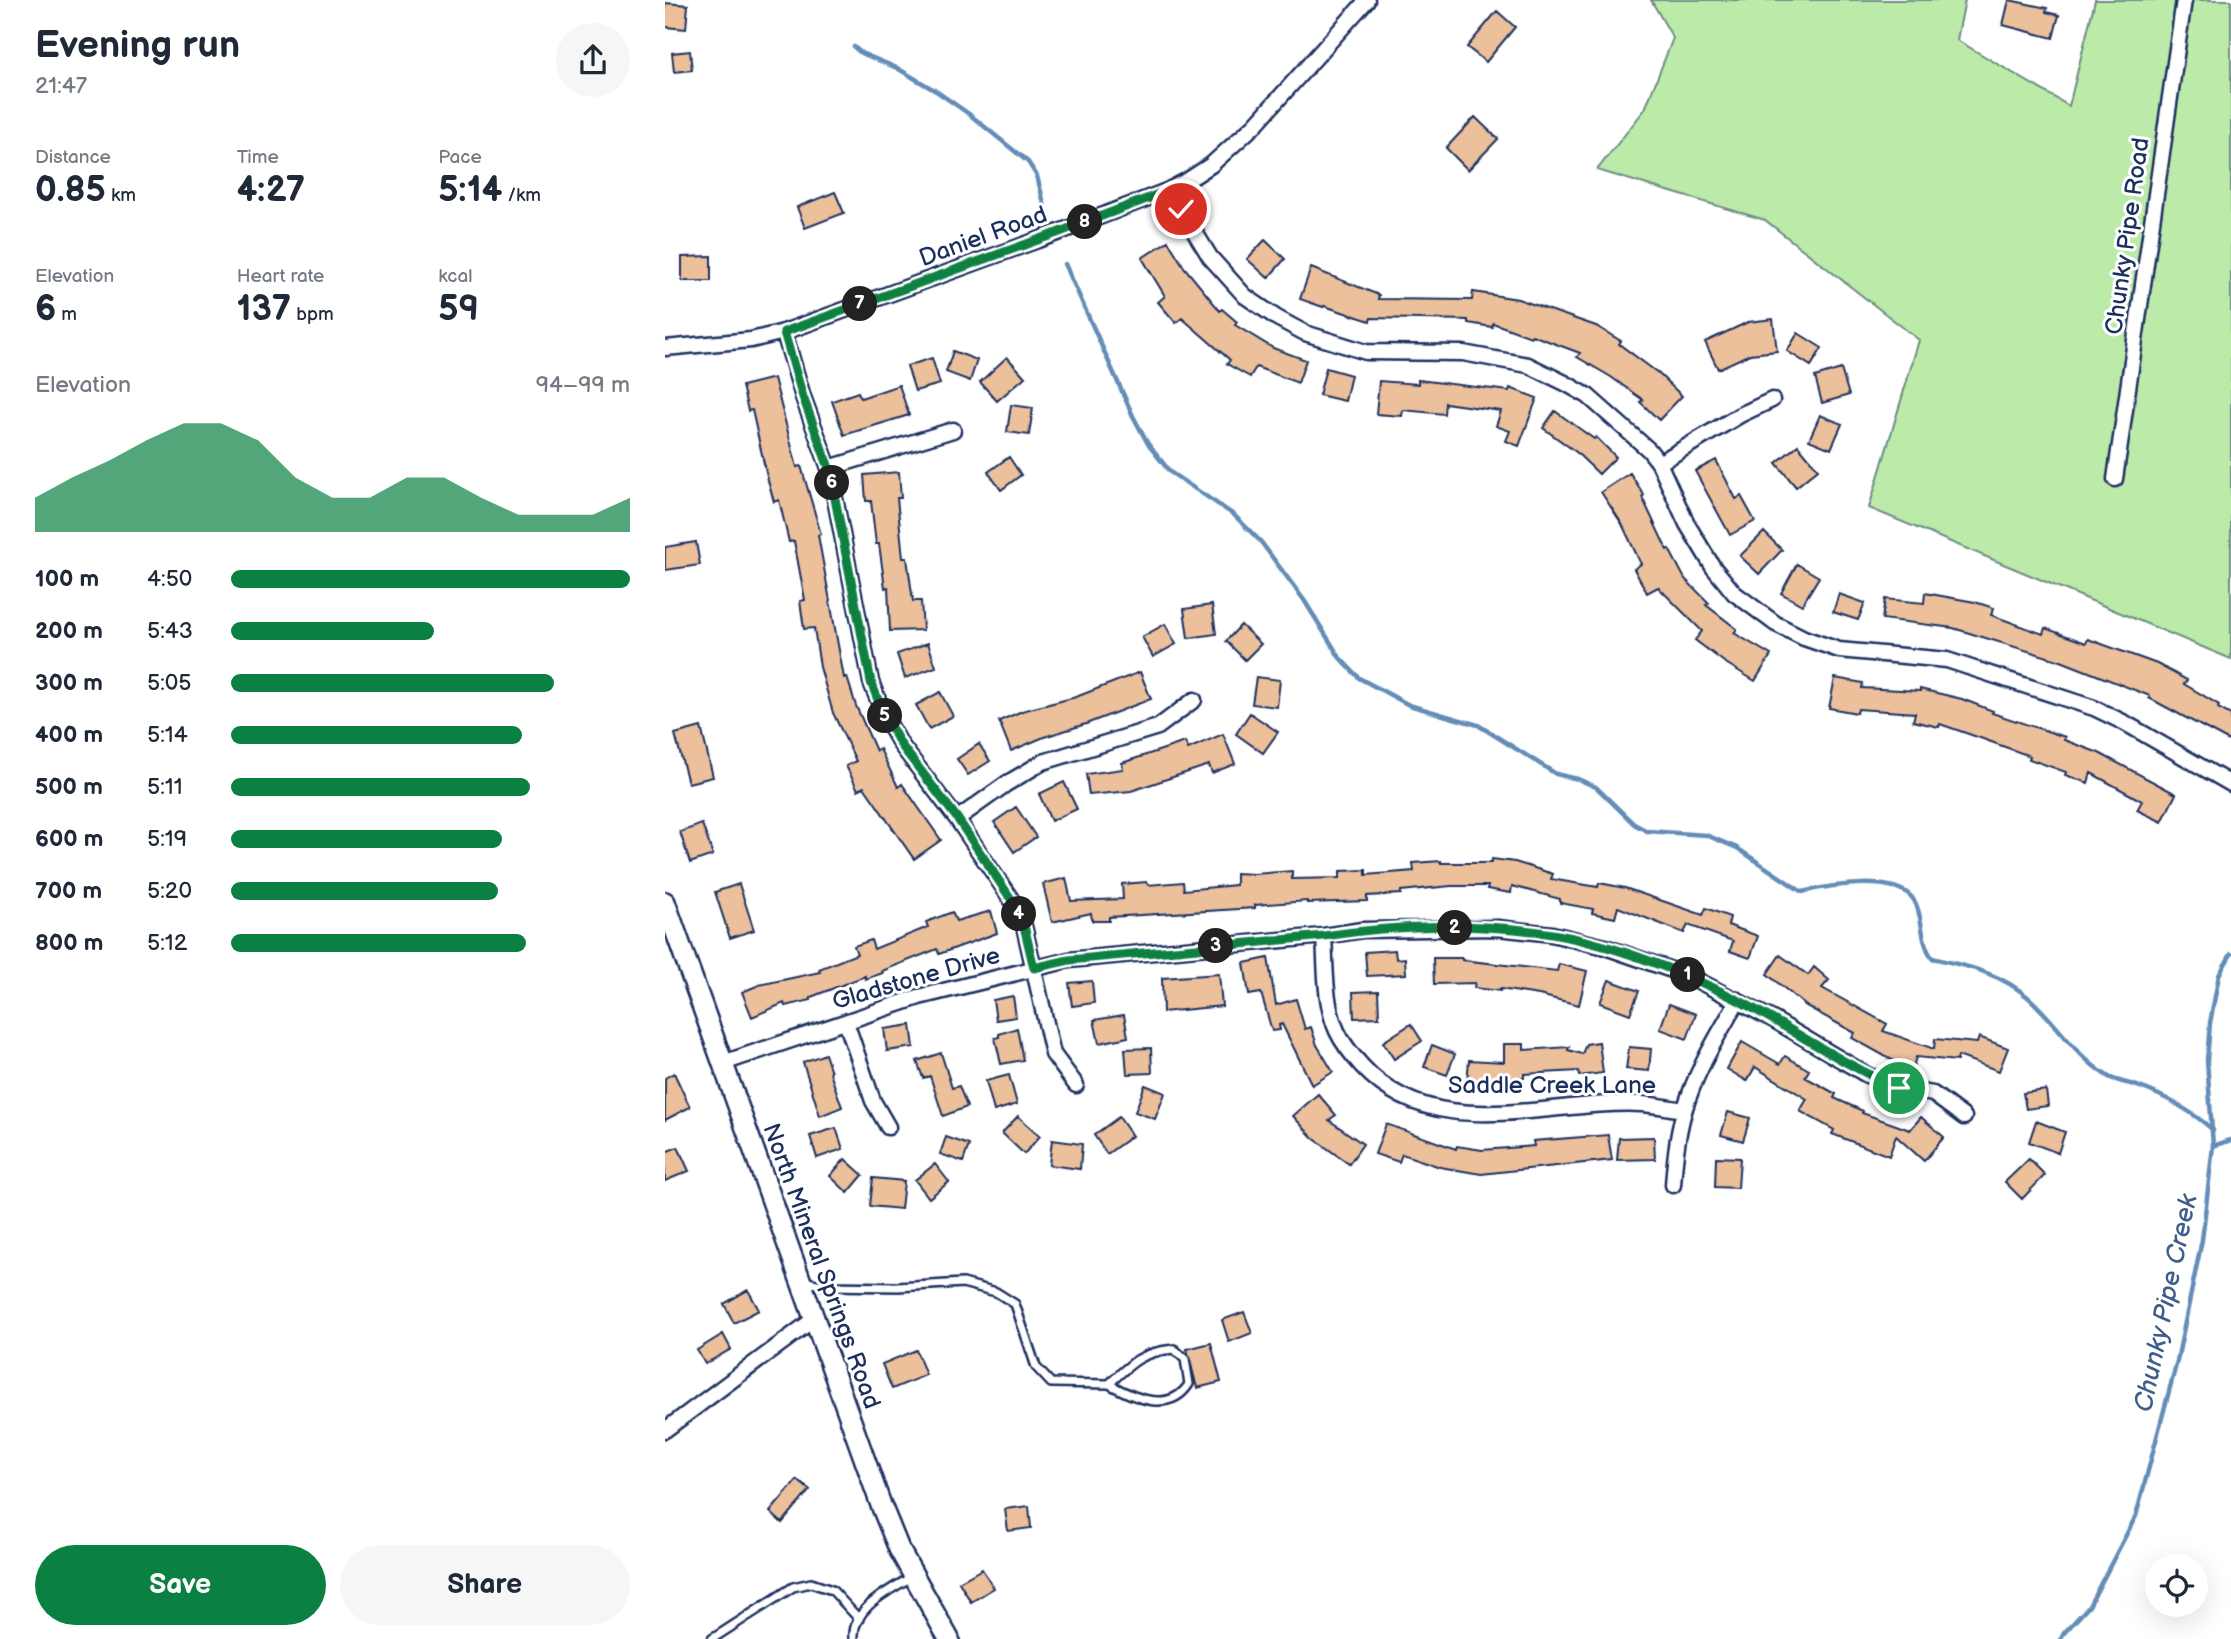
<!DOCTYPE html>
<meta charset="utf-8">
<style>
:root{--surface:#fff;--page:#f6f6f7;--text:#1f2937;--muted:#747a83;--accent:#0b8043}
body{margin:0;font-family:"Balsamiq Sans",sans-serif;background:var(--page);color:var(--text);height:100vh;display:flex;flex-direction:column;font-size:26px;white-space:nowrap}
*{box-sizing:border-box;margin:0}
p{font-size:23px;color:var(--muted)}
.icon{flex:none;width:38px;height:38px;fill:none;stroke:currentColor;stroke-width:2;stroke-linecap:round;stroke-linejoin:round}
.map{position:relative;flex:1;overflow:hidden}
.details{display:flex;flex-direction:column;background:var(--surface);width:665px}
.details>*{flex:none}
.tools{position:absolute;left:1480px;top:1554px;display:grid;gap:14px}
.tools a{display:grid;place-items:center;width:63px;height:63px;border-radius:50%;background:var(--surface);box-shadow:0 7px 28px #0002;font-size:35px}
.pin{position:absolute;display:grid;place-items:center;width:60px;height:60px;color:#fff;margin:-30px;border:4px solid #fff;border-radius:50%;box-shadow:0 2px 7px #0007}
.km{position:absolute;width:35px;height:35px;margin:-18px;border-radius:50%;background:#222;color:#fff;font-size:19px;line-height:35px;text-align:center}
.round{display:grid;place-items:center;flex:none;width:74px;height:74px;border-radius:37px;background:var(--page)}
.overview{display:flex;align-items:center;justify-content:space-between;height:119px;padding:0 35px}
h1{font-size:38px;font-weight:700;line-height:52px}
.figures{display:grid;grid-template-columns:repeat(3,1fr);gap:10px;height:119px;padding:7px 35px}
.figures div{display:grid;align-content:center}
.figures b{font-size:35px;font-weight:700}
.figures small{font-size:19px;font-weight:400}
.figures p{font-size:19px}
.chart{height:196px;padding:14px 35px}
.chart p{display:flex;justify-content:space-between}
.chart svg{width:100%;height:126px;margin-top:7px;fill:var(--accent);opacity:.7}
.cta{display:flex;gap:14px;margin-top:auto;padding:14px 35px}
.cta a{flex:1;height:80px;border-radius:42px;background:var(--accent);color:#fff;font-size:28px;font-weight:700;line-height:80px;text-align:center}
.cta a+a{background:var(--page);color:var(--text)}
ul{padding:0 35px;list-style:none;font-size:23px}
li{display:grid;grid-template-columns:112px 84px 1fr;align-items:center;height:52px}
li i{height:18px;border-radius:9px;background:var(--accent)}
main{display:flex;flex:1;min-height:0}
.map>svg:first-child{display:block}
.green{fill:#bceaa8;stroke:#6c8c83;stroke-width:2}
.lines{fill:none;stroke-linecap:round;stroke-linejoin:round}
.stream{stroke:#638db7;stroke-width:4.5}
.building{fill:#ebc09b;stroke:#1b2f5e;stroke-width:2}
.lane-casing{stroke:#1b2f5e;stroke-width:12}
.street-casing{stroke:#1b2f5e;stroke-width:19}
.secondary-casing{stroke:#1b2f5e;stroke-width:24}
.lane{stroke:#fff;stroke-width:7}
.street{stroke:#fff;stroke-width:14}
.secondary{stroke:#fff;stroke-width:19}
.route-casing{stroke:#fff;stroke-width:14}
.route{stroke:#0b8043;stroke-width:9}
.labels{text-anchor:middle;stroke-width:6;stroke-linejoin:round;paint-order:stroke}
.street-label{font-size:24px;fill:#1b2f5e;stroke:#fff}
.water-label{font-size:26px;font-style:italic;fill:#3f5e8a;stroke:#fff}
</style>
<main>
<section class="details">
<div class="overview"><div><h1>Evening run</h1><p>21:47</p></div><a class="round"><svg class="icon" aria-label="share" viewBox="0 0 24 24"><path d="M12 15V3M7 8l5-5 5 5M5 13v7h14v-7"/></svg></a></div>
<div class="figures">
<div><p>Distance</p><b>0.85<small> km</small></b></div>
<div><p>Time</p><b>4:27</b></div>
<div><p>Pace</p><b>5:14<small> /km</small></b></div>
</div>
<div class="figures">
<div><p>Elevation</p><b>6<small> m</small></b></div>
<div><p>Heart rate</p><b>137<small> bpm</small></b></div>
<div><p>kcal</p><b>59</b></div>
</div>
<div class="chart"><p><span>Elevation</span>94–99 m</p>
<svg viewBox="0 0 160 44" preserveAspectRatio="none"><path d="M0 44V32L10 25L20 19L30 12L40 6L50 6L60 12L70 25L80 32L90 32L100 25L110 25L120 32L130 38L140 38L150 38L160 32V44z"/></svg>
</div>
<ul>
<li><b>100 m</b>4:50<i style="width:100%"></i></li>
<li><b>200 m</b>5:43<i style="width:51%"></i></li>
<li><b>300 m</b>5:05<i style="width:81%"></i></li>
<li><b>400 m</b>5:14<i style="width:73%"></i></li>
<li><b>500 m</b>5:11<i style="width:75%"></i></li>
<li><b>600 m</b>5:19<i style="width:68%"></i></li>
<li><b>700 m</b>5:20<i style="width:67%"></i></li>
<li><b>800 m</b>5:12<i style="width:74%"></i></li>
</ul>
<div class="cta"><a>Save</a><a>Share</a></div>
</section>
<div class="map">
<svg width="1566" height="1639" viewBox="0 0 1566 1639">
<rect width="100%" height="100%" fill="#fff"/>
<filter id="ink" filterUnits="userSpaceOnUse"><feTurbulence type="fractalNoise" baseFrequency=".0143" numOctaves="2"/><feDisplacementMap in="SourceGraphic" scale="14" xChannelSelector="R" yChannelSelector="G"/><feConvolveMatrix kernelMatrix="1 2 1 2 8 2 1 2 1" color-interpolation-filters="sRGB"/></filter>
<g filter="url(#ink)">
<path class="green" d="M986 0H1300L1292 40 1404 106 1430 0H1566V659L1204 508 1254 340 1100 220 932 170 980 109 1008 38Z"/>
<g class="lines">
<path class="stream" d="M189 47 196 53 232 68 271 91 304 114 363 162 372 176 384 223
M400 264 468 416 483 444 505 472 569 515 596 542 639 600 675 658 694 678 744 705 813 725 891 774 913 779 931 787 969 824 982 831 1041 835 1072 848 1137 892C1162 886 1235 873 1250 902 1259 920 1255 941 1267 958 1302 966 1336 973 1364 998 1392 1023 1412 1058 1444 1077 1453 1082 1465 1083 1475 1087 1502 1097 1526 1111 1548 1130
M1548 1146 1566 1140
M1396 1639 1399 1633 1424 1606 1471 1516 1512 1361 1537 1240 1548 1146 1542 1060 1545 1023 1554 975 1566 954"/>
</g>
<path class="building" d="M1344 0 1382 8 1381 12 1394 15 1388 38 1338 25Z
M0 3 23 5 21 29 0 27Z
M832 11 850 27 821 62 802 47Z
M25 51 27 70 9 72 7 53Z
M810 117 833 139 803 170 781 148Z
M170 192 179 213 140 228 132 207Z
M600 240 620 259 603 278 582 259Z
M503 241 519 267 555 311 557 309 572 322 570 325 608 348 641 360 633 383 591 367 585 377 562 364 565 360 517 318 511 323 493 302 500 296 477 258Z
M46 256V281H17V257Z
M646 268 714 295 713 299 807 300 808 292 853 299 931 326 956 341 954 344 993 373 1017 396 994 420 975 402 978 400 946 377 912 357 915 353 867 335 866 337 828 323 827 327 803 323V320L706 318 705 321 659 306 658 307 635 299Z
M1108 319 1112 351 1085 354 1053 369 1040 342 1083 322Z
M1133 333 1157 348 1146 366 1122 351Z
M288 351 312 360 305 381 281 372Z
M342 357 360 377 332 401 315 382Z
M267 358 275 384 250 391 242 366Z
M661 368 686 375 680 401 654 395Z
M1176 369 1184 395 1157 403 1150 377Z
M109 378 132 467 136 466 156 534 153 535 179 678 182 677 191 706 211 751 215 749 233 787 237 784 276 840 249 859 199 787 193 790 181 766 191 761 168 713 155 667 149 628 139 629 135 601 140 600 129 541 124 542 114 500 109 502 102 477 87 410 83 411 77 386Z
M753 380 844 391 845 388 872 398 854 446 841 441 845 431 831 426 836 411 780 403 779 414 738 410 737 416 711 414 714 381 753 384Z
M234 385 244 415 179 435 167 401 193 392 196 398Z
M346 405 368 408 364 435 342 432Z
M890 411 929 439 931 437 951 457 934 474 911 452 878 428Z
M1155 415 1177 424 1166 449 1144 440Z
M1133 445 1153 469 1131 487 1111 463Z
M344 457 356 475 336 490 323 472Z
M1051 460 1071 499 1076 496 1090 521 1065 535 1030 471Z
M234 472 236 498H232L238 558H242L248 601H256L258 630 225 631 223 587 220 588 214 544H211L206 501H201L199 475Z
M965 473 979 495 977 497 1002 550 1004 549 1020 579 1044 603 1041 605 1072 629 1069 633 1106 655 1090 681 1059 662 1030 640 1037 631 993 587 982 593 969 569 976 564 957 524 936 492Z
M1099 532 1117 550 1094 574 1075 556Z
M31 542 35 565 0 570V547Z
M1132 564 1154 577 1137 605 1116 593Z
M1260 593 1310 602 1329 608 1326 615 1378 634 1380 628 1421 643 1423 639 1492 664 1522 680 1519 684 1554 705 1553 708 1566 715V742L1484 698 1485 696 1396 661 1288 628 1217 619 1220 599 1259 603Z
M1174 594 1200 603 1193 620 1168 612Z
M547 605 551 634 523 638 519 609Z
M500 624 511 644 488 657 477 637Z
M576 625 596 644 580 660 561 641Z
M263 643 271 667 240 678 232 654Z
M475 672 486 699 421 724 379 737 346 751 334 721 357 711 411 697Z
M591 677 615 680 612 707 587 704Z
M1170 678 1198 683 1197 688 1255 691V689L1297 699 1328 711 1327 713 1400 737 1399 740 1434 753 1511 794 1497 822 1472 810 1477 801 1426 773 1423 783 1400 775 1401 772 1364 759 1365 756 1318 739 1275 724 1274 727 1248 721 1250 713 1193 709 1192 713 1164 708Z
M275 692 288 716 264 729 251 705Z
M585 713 613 732 598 753 571 734Z
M36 727 48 777 23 783 10 734Z
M558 734 570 764 547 773 544 765 466 791 424 795 421 774 458 769 457 763 520 742 523 749Z
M314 744 325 761 303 775 292 759Z
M399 782 412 809 386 821 374 794Z
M351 807 371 837 349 852 329 822Z
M37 824 48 855 25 863 15 832Z
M827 859 850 862 888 874 886 879 933 887 934 883 960 888 1038 915 1041 908 1065 917 1063 925 1093 936 1085 958 1065 951 1068 941 1023 925 1019 933 953 907 950 918 927 913 928 909 895 903V899L847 886 846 893 822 889 823 886H786L736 891V894L702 896V901L642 903V901L590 905V908L444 917V921H427L426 913 387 922 378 884 401 878 406 901 458 899 457 884 482 882 483 885 518 882 519 890 571 885V873L589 874 627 871V879L675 878V871L701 870V875L749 871 748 863 776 861V863H826Z
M74 884 89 930 65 938 50 892Z
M326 911 332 933 274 954 272 949 217 971 218 973 200 979V976L146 997V1000L120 1006 119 1003 87 1017 77 992 94 985 155 972 154 969 192 954 189 946 206 940 209 949 263 927 261 922 287 912 291 921Z
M730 950 731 959 740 958 741 974 702 976 700 952Z
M1115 955 1143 975 1149 967 1164 980 1157 988 1222 1024 1218 1031 1269 1049 1270 1039 1312 1043 1314 1037 1343 1048 1334 1071 1293 1056 1292 1061 1251 1057 1248 1067 1225 1059 1187 1038 1190 1033 1141 1006 1102 974Z
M603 958 611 1005 631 999 640 1029 646 1027 652 1045 668 1072 647 1085 617 1024 614 1025 615 1030 607 1031 596 993 584 995 579 963Z
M768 958H797V960L892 971 894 964 922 971 914 1005 874 995 835 989V991L809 988 810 983 769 984Z
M554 974 557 1006 498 1012 497 978Z
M944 980 974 991 965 1014 935 1003Z
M427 981 429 1003 407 1006 404 983Z
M713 991 714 1017 689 1018 688 992Z
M348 996 351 1017 331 1020 328 1000Z
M1004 1004 1031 1014 1022 1039 995 1029Z
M459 1015 463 1037 434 1043 429 1020Z
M746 1024 757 1041 729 1059 718 1042Z
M246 1025 249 1047 222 1051 219 1029Z
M352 1028 358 1060 336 1064 330 1038 334 1037V1034Z
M934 1042 938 1073 914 1076 913 1071 859 1074V1078L823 1079V1083L802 1082 804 1060 839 1062V1044H859V1050L904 1047 903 1050 917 1054 921 1044Z
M1077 1042 1115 1064 1120 1056 1144 1070 1140 1077 1171 1094 1169 1098 1198 1111 1197 1113 1245 1130 1256 1117 1279 1137 1259 1161 1231 1136 1224 1156 1167 1134 1169 1130 1135 1111 1142 1099 1090 1067 1082 1081 1062 1069Z
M767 1045 790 1054 782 1075 759 1067Z
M964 1047 986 1049 984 1071 961 1069Z
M486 1048 487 1073 462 1074 460 1049Z
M276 1053 287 1088 294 1086 302 1107 278 1116 265 1076 258 1078 252 1061Z
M160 1054 166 1072 165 1073 177 1107 155 1116 138 1062Z
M9 1073 25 1107 0 1120V1078Z
M344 1075 352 1104 329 1111 321 1081Z
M480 1085 500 1093 490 1119 470 1112Z
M1381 1090 1383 1106 1361 1109 1358 1093Z
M653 1094 671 1115 664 1120 698 1144 684 1164 648 1138 628 1116Z
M1063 1112 1085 1118 1078 1141 1056 1135Z
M353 1116 375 1136 359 1154 337 1133Z
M454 1117 467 1136 442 1154 429 1135Z
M1371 1121 1400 1132 1393 1153 1364 1142Z
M721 1124 791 1149 792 1146 817 1150 869 1146 868 1141 943 1135 947 1160 816 1174 775 1167 737 1154 734 1162 710 1154Z
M171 1128 178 1149 152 1158 145 1136Z
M281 1137 304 1145 298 1162 275 1154Z
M989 1137 990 1159 952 1160 954 1138Z
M387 1140 417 1144 415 1169 384 1165Z
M13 1147 24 1171 0 1181V1152Z
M1051 1157 1075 1158 1073 1188 1050 1187Z
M180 1159 198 1175 183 1193 165 1176Z
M1364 1159 1380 1175 1357 1199 1340 1182Z
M270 1164 284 1182 264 1198 250 1180Z
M208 1178 239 1181 236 1209 205 1206Z
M83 1290 94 1310 69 1323 59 1304Z
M579 1312 587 1333 564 1342 557 1320Z
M58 1334 66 1349 40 1364 32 1350Z
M546 1343 556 1382 532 1388 522 1349Z
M251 1350 261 1375 227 1389 217 1364Z
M132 1480 145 1490 117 1523 105 1512Z
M364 1506 366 1528 343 1531 340 1509Z
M317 1569 329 1588 306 1602 294 1582Z"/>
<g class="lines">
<defs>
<path id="lane" d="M138 1281 161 1286 233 1287 298 1283 331 1292 350 1304 371 1367 386 1383 444 1384C467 1362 477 1352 509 1349L520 1359 524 1384C505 1414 469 1398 444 1384
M47 1639 128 1587 146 1583 167 1590 194 1619
M189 1639C186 1608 225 1590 248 1576"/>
<path id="street" d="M504 190 545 257 580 296 612 318 640 333 701 352 798 353 863 365 900 383 923 396 984 450 994 463 1022 524 1048 567 1069 593 1111 624 1139 638 1174 650 1282 660 1429 708 1460 723 1566 784
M119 332 138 397 164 468 206 682 219 715 236 745 292 819 348 902 359 926 388 1054 411 1085
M0 348 86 340 119 332 392 233 504 190 523 180 546 165 590 125 702 0
M994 463 1075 415 1107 400
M164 468 288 430
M1450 479 1519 0
M292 819 341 784 378 762 493 727 529 700
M659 936C661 967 659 1002 672 1031 678 1044 687 1055 697 1066 770 1146 883 1099 977 1104 991 1105 1005 1108 1019 1110
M181 1022 208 1101 223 1127
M58 1063 254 997 404 960 659 936 697 930 833 928 887 934 940 947 1024 976 1109 1020 1202 1075 1234 1088 1268 1094 1299 1117
M1008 1185C1010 1156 1013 1127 1023 1099 1035 1064 1055 1032 1073 1000
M0 1430 149 1319"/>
<path id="secondary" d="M0 902 216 1505 234 1549 284 1639"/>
</defs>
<use href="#lane" class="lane-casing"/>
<use href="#street" class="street-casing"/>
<use href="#secondary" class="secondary-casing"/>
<use href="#lane" class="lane"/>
<use href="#street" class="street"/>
<use href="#secondary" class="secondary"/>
</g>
</g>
<g class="lines" filter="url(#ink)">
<defs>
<path id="route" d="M516 209 505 190 392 233 119 332 138 397 164 468 206 682 219 715 236 745 292 818 348 902 359 926 369 968 404 960 659 936C730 925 815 922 887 934 947 944 1016 971 1071 999 1126 1028 1176 1064 1234 1088"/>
</defs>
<use href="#route" class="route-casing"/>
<use href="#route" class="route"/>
</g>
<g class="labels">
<g class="street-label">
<text transform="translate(318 236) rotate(-20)" y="8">Daniel Road</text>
<text transform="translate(1462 236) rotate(-82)" y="8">Chunky Pipe Road</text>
<text transform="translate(251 978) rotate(-16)" y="8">Gladstone Drive</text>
<text x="887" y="1093">Saddle Creek Lane</text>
<text transform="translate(157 1266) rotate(70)" y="8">North Mineral Springs Road</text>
</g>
<g class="water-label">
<text transform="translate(1500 1303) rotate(-78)" y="9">Chunky Pipe Creek</text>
</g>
</g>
</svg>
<div class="tools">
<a><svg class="icon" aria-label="locate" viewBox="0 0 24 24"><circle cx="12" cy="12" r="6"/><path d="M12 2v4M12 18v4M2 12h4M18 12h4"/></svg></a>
</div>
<div class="pin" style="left:1234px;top:1088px;background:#1e9e55"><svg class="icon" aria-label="arrive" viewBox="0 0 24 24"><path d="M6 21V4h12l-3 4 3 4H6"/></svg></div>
<div class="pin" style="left:516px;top:209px;background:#d93025"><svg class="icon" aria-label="check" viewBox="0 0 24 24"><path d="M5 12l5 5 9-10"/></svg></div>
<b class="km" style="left:1023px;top:975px">1</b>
<b class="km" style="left:790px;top:928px">2</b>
<b class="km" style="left:551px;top:946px">3</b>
<b class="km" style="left:354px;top:914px">4</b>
<b class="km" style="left:220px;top:716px">5</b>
<b class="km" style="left:167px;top:483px">6</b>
<b class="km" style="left:195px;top:304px">7</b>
<b class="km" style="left:420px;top:222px">8</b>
</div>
</main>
